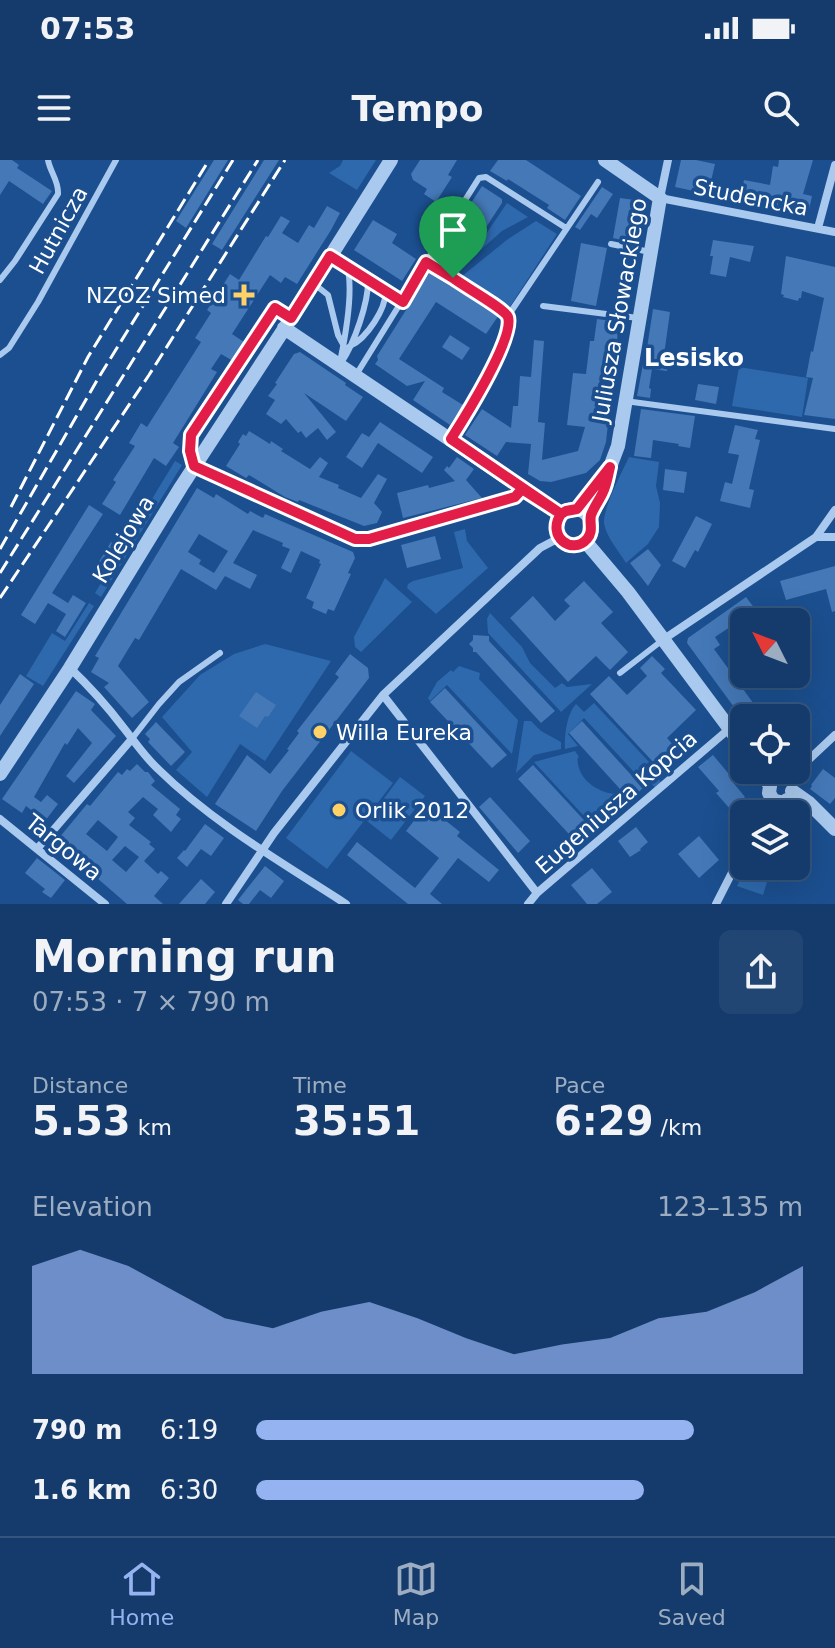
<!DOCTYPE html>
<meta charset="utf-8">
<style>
:root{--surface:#143b6b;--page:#214673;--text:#f1f3f6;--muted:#9dadc1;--line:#33557e;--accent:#95b2f1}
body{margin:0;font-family:"DejaVu Sans",sans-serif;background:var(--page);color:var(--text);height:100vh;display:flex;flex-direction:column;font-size:30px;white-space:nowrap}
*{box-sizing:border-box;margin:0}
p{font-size:26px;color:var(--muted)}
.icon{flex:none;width:44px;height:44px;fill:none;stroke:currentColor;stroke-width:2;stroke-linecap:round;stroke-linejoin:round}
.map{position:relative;height:744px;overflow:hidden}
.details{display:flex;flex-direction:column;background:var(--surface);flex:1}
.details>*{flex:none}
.needle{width:52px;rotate:312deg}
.buttons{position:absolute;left:730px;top:448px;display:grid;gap:16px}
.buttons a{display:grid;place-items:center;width:80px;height:80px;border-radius:12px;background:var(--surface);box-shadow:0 8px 32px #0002,0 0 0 2px var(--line);font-size:40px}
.pin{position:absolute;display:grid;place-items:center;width:68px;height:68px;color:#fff;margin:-82px -34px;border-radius:50% 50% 50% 0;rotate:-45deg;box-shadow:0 0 8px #0007}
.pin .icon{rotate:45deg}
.round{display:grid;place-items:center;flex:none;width:84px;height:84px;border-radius:12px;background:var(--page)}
.headline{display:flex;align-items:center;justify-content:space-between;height:136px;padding:0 32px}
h1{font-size:44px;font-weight:600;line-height:60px}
.figures{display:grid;grid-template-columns:repeat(3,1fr);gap:12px;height:136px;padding:8px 32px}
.figures div{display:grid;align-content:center}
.figures b{font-size:40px;font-weight:600}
.figures small{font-size:22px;font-weight:400}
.figures p{font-size:22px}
.chart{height:224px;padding:16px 32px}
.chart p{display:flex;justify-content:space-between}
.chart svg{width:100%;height:144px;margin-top:8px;fill:var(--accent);opacity:.7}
ul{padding:0 32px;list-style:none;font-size:26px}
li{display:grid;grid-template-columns:128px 96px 1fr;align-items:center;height:60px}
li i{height:20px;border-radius:10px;background:var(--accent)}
.status{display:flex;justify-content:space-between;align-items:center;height:56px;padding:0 40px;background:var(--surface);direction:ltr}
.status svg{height:22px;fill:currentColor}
header{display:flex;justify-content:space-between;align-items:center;height:104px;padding:0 32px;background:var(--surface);font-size:36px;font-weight:600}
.dock{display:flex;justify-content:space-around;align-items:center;height:112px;border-top:2px solid var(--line);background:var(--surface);font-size:22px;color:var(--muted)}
.dock a{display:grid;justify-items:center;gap:4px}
.dock .current{color:var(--accent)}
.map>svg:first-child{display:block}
.green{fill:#2e69ad}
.building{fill:#4478b7;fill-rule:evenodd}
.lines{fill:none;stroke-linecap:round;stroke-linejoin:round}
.service{stroke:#a9c9ee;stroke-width:6}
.pedestrian{stroke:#a9c9ee;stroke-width:7}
.minor{stroke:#a9c9ee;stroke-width:8}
.tertiary{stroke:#a9c9ee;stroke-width:14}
.rail{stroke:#fff;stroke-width:3;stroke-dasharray:14 6;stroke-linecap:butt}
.route-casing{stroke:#fff;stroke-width:16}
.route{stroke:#e11d48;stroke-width:10}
.poi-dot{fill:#ffd166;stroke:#1b4f8f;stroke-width:3}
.labels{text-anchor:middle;stroke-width:7;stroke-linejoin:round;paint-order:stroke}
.street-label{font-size:22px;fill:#fff;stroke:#1b4f8f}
.poi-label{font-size:22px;fill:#fff;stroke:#1b4f8f;text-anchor:start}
.neighbourhood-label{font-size:24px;font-weight:bold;fill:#fff;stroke:#1b4f8f}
</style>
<div class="status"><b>07:53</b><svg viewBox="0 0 49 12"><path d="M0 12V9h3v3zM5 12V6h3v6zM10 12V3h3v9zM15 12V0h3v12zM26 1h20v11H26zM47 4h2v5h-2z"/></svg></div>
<header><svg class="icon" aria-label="menu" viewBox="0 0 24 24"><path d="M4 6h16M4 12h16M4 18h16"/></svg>Tempo<svg class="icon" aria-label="search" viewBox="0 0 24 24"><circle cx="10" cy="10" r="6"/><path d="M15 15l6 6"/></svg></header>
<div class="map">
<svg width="835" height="744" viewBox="0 0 835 744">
<rect width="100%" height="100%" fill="#1b4f8f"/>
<path class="green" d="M343 0H376L357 30 329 13 340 6Z
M507 43 528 57 502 71 467 102Z
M536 61 557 74 509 148 461 117 508 79Z
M739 207 808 218 802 257 732 246Z
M629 297 659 302 656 326 660 343 659 367 648 384 626 403C619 391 606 377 604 363 603 348 622 312 629 297Z
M175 301 182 305 101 437 95 433Z
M465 369 467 381 488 408 436 454 407 428 408 424 413 421 463 408 454 372Z
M385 418 412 442 361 492 355 487 354 477Z
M89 443 94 446 43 526 26 516 52 473 65 481Z
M490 453 522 487 530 503 555 528 562 523 567 527 592 524 561 552 488 473 487 459Z
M265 484 331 501 265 601 240 584 207 637 176 610 192 592 162 557 200 515 234 494Z
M459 506 480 513 479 519 518 560 512 594 447 525 430 541 428 538 437 522 451 510 453 512Z
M594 543 649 602 644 606 648 612 653 613 661 622 655 628 650 621 645 624 584 558 568 574 578 586 565 589C564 576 567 553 576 544L584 552Z
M524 561H531L541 571 561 582V589L534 595 516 613Z
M351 591 393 623 327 709 286 678Z
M575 591C583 603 576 591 578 604 581 622 600 633 616 634L625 644 596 669 534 602Z
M400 617 425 636 391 680 367 661Z
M747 706H772L763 735 737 726Z"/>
<path class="building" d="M0 0H12L19 5 17 8 52 31 43 44 9 21 0 35Z
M214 0H228L186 68 176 61Z
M264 0H279L222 90 212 84Z
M420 0H457L448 15 452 17 436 42 424 34 427 29 413 20 411 14Z
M498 0H526L581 36 565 60 547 48 549 45 508 19 507 21 490 11Z
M681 0H696L715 4 708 34 675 27Z
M779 0H813L803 34 812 36 809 50 778 43 777 49 740 41 744 20 770 25 773 6 778 7Z
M482 26 502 39V43L460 107 439 93Z
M602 27 613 34 597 58 591 54 580 70 575 67Z
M620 38 642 41 634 83 613 78Z
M327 46 340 53 331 70 297 124 285 117 281 123 270 115 232 174 244 182 233 201 221 194 211 209 217 212 173 283 179 287 166 306 154 298 120 355 102 344 116 322 113 320 135 286 129 283 141 263 147 267 201 182 195 178 211 153 207 150 230 114 239 120 266 76 268 77 281 56 290 61 282 73 298 83 309 65 314 68Z
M373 60 397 74 392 83 416 99 402 121 354 90Z
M713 80 754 86 750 102 730 97 726 117 710 114 713 96H710Z
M581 83 607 88 596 146 571 141Z
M786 96 835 107V259L804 255 813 218 806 217 811 191 813 192 824 138 802 131 801 138H799L798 141 783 137 784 135 781 134Z
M430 112 499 155 486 174 436 142 399 199 444 228 442 232 463 245 450 265 413 240 425 221 407 226 375 204 378 200 377 196Z
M653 149 670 152 664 195 670 196 667 211 652 209 649 228 651 229 650 238 637 236 646 188H647Z
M597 159 619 162 606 282 600 300 586 313 551 322 540 321 528 314 531 284 506 282 497 296 465 275 482 249 511 268 513 246H518L520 216 531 217 534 180 544 181 538 262 545 263 542 300 578 291 585 267 567 265 573 213 586 214 590 181H594Z
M450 175 470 188 462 200 442 187Z
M300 192 346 223 345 225 363 237 346 261 304 233 336 272 327 280 318 268 306 278 301 271 298 273 286 259 281 264 266 254 275 240 268 236 277 224 275 223 294 194Z
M698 224 719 227 716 244 695 240Z
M641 249 695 256 690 288 678 286 679 284 653 280 651 298 634 296Z
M380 262 433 297 422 313 378 283 362 308 346 297 362 273 369 277Z
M735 265 758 270 755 279 760 280 749 329 754 330 750 348 720 341 725 322 732 324 739 295 728 293Z
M249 271 270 284 271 281 283 289 281 291 310 309 320 297 328 303 319 317 339 325 338 328 361 338 378 314 387 319 374 343 382 352 377 363 364 366 299 340 298 342 285 337 249 315 246 318 226 306 240 284 238 282 243 274 246 276Z
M457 297 474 309 466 320 482 338 403 358 397 333 428 325 429 328 455 321 444 310 447 306 449 308Z
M665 309 687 312 684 333 663 330Z
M197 328 214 338 216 334 248 354 250 351 263 358 265 354 353 392 355 398 348 413 351 414 334 451 328 449 326 454 312 448 314 442 306 438 321 404 319 403 320 400 301 391 291 413 281 408 290 389 282 386 283 383 253 370 233 403 257 415 250 429 225 416 216 430 181 409 139 480 135 478 118 506 149 542 132 558 104 527 109 523 91 512 99 498 95 496ZM199 374 228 391 214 413 199 404 201 400 188 392Z
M89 345 103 354 52 433 68 443 73 435 86 443 65 477 56 471 66 454 48 443 35 464 21 455Z
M696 356 712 364 698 392 695 390 685 408 672 401Z
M435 376 441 399 407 408 401 385Z
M111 382 120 388 100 419 92 413Z
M648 389 661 405 648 426 630 403Z
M835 406V451L832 452 826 429 786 440 780 421Z
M584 421 613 452 601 463 628 492 610 510 596 496 568 522 510 458 533 436 555 461 570 446 564 440Z
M746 437 758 453 743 464 741 462 734 467 733 465 715 477 720 485 714 489 764 558H742L687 483 688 478Z
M473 475 489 476V481L555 551 541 563 476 492H473V488L469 484 473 480Z
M350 494 368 508 369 518 282 631 256 671 215 644 247 595 270 614 289 590 287 589 299 573 297 571 339 517 335 514Z
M652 496 665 509 661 513 696 550 667 578 674 586 654 603 590 534 609 516 627 535 647 516 640 508Z
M20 514 34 524 0 576V545Z
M445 528 507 595 492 608 430 542Z
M76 531 95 544 91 550 116 576 74 623 66 616 92 583 78 568 67 585 65 583 34 637 41 642 47 635 58 644 45 661 26 646 22 653 2 639Z
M256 532 276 545 268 557 265 556 257 568 239 556Z
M582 561 643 628 630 640 569 573Z
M156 562 185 592 171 606 148 582 150 579 145 574Z
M713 595 733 619 731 620 745 637 731 650 716 633 719 631 698 607Z
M137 604 145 612H148L155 621 151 625 180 649 176 655 181 659 171 672 153 655 158 649 143 637 128 652 135 658 129 665 151 682 149 684 155 689 144 701 158 714 161 711 169 718 154 736 163 744H127L59 685V678L87 644 90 646 118 612 122 615 127 609 130 611ZM98 660 118 677 107 691 86 674ZM125 686 139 697 126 712 112 700Z
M533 605 595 672 580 686 518 619Z
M823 609 835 618V638L830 644 810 629 812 626 811 625Z
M490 637 530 681 518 693 479 647Z
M426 645 460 672 457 676 499 710 489 722 458 698 430 734 442 744H408L347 695 357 682 415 728 439 698 406 671Z
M205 664 224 678 211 696 201 689 187 707 177 698 184 690 185 691Z
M636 667 648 682 640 689 641 690 630 697 618 681Z
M699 676 719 700 699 718 678 694Z
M37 698 65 720 51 738 42 732 45 729 25 713Z
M265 706 284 721 271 738 260 730 249 744H243L238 740Z
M592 708 612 732 597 744H587L571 725Z
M201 719 215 732 205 744H179Z"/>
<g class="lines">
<path class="service" d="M611 84 650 92
M332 97 403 142
M0 120 15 101 58 34C59 21 50 12 48 0
M313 123 328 135 338 175 344 186
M543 146 638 158
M508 156 598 22
M350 186C366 179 388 147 385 130
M0 195 9 188 38 142 116 0
M340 202C345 178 354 130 347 106
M341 203C354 184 369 142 368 119
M356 215 426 102
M625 241 835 269
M451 279C469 251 505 197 509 164 510 157 508 157 505 152L426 102 479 18 486 17 566 68
M193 303 190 291 191 275 275 148 291 158
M620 513 664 479
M131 580 159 544 179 522 220 493"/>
<path class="pedestrian" d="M194 306 355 379H369L515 337 522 329"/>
<path class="minor" d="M668 0 660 38 835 72
M818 68 835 5
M816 377H835
M664 479 816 377 835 350
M70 508C89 526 107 546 123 567 135 582 144 596 158 609 213 663 281 702 346 744
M383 535 537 733
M786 621 835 575
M764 654 773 640
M0 659 105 744
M37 689 131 580
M226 744 274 673 383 535 540 388 559 378
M528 744 537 733 729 569
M716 744 744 689"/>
<path class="tertiary" d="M284 168 561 354
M577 349 605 313
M556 367a18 18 0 1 1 36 0a18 18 0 1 1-36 0Z
M590 359 605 328 610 307 618 286 660 38 605 0
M585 381 628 432 744 588
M761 610 770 626 769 633 773 640 782 643 787 640
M0 614 70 508 181 327 303 140 391 0
M792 631 809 643 835 669"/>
<path class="rail" d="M11 347 88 197 209 0
M0 389 99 217 233 0
M0 413 258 0
M0 438 149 215 285 0"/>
</g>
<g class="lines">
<defs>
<path id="route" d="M453 118 426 102 403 142 330 96 291 158 275 148 191 275 190 291 194 306 355 379H369L515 337 522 329 561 354C546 376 572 396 587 379 594 371 589 363 591 355 594 347 600 339 603 332 607 324 608 315 610 307L577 349 566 351 561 354 451 279C463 260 515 178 508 157 505 149 462 125 453 118"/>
</defs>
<use href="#route" class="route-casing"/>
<use href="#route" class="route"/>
</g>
<g class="poi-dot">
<path d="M240 123h8v8h8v8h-8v8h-8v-8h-8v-8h8z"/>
<circle cx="320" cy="572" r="8"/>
<circle cx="339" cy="650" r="8"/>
</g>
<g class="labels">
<g class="street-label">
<text transform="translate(751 37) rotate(11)" y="8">Studencka</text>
<text transform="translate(58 70) rotate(-61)" y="8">Hutnicza</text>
<text transform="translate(619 150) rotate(-80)" y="8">Juliusza Słowackiego</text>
<text transform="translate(123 379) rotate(-59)" y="8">Kolejowa</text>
<text transform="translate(616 642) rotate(-41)" y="8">Eugeniusza Kopcia</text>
<text transform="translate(64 687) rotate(39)" y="8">Targowa</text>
</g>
<g class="poi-label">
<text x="226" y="143" text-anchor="end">NZOZ Simed</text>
<text x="336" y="580">Willa Eureka</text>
<text x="355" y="658">Orlik 2012</text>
</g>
<g class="neighbourhood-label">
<text x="694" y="206">Lesisko</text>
</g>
</g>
</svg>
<div class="buttons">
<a><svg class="needle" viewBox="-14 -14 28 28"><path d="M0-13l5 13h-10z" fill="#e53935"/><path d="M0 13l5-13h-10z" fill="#9dadc1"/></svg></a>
<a><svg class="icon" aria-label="locate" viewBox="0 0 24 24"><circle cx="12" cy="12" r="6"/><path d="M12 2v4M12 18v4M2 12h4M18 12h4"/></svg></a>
<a><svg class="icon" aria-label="layers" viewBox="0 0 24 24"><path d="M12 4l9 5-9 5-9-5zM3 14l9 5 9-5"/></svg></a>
</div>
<div class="pin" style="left:453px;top:118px;background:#1e9e55"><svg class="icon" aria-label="arrive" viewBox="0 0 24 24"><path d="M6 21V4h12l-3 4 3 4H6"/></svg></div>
</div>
<section class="details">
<div class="headline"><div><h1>Morning run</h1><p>07:53 · 7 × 790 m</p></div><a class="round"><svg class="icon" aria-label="share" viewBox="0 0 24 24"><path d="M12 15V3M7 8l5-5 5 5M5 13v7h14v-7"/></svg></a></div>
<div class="figures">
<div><p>Distance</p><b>5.53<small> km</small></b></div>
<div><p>Time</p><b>35:51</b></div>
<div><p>Pace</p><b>6:29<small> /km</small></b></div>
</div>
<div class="chart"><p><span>Elevation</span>123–135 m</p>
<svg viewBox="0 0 160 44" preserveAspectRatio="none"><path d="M0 44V11L10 6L20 11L30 19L40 27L50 30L60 25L70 22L80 27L90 33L100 38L110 35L120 33L130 27L140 25L150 19L160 11V44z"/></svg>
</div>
<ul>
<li><b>790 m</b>6:19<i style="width:80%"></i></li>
<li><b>1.6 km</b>6:30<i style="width:71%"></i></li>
</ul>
</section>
<nav class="dock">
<a class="current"><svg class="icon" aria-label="home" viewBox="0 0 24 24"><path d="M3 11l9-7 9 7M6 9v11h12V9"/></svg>Home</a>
<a><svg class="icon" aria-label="map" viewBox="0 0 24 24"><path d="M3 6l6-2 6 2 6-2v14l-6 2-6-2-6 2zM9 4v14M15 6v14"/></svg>Map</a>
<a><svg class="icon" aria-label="saved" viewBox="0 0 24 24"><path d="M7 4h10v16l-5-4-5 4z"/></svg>Saved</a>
</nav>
